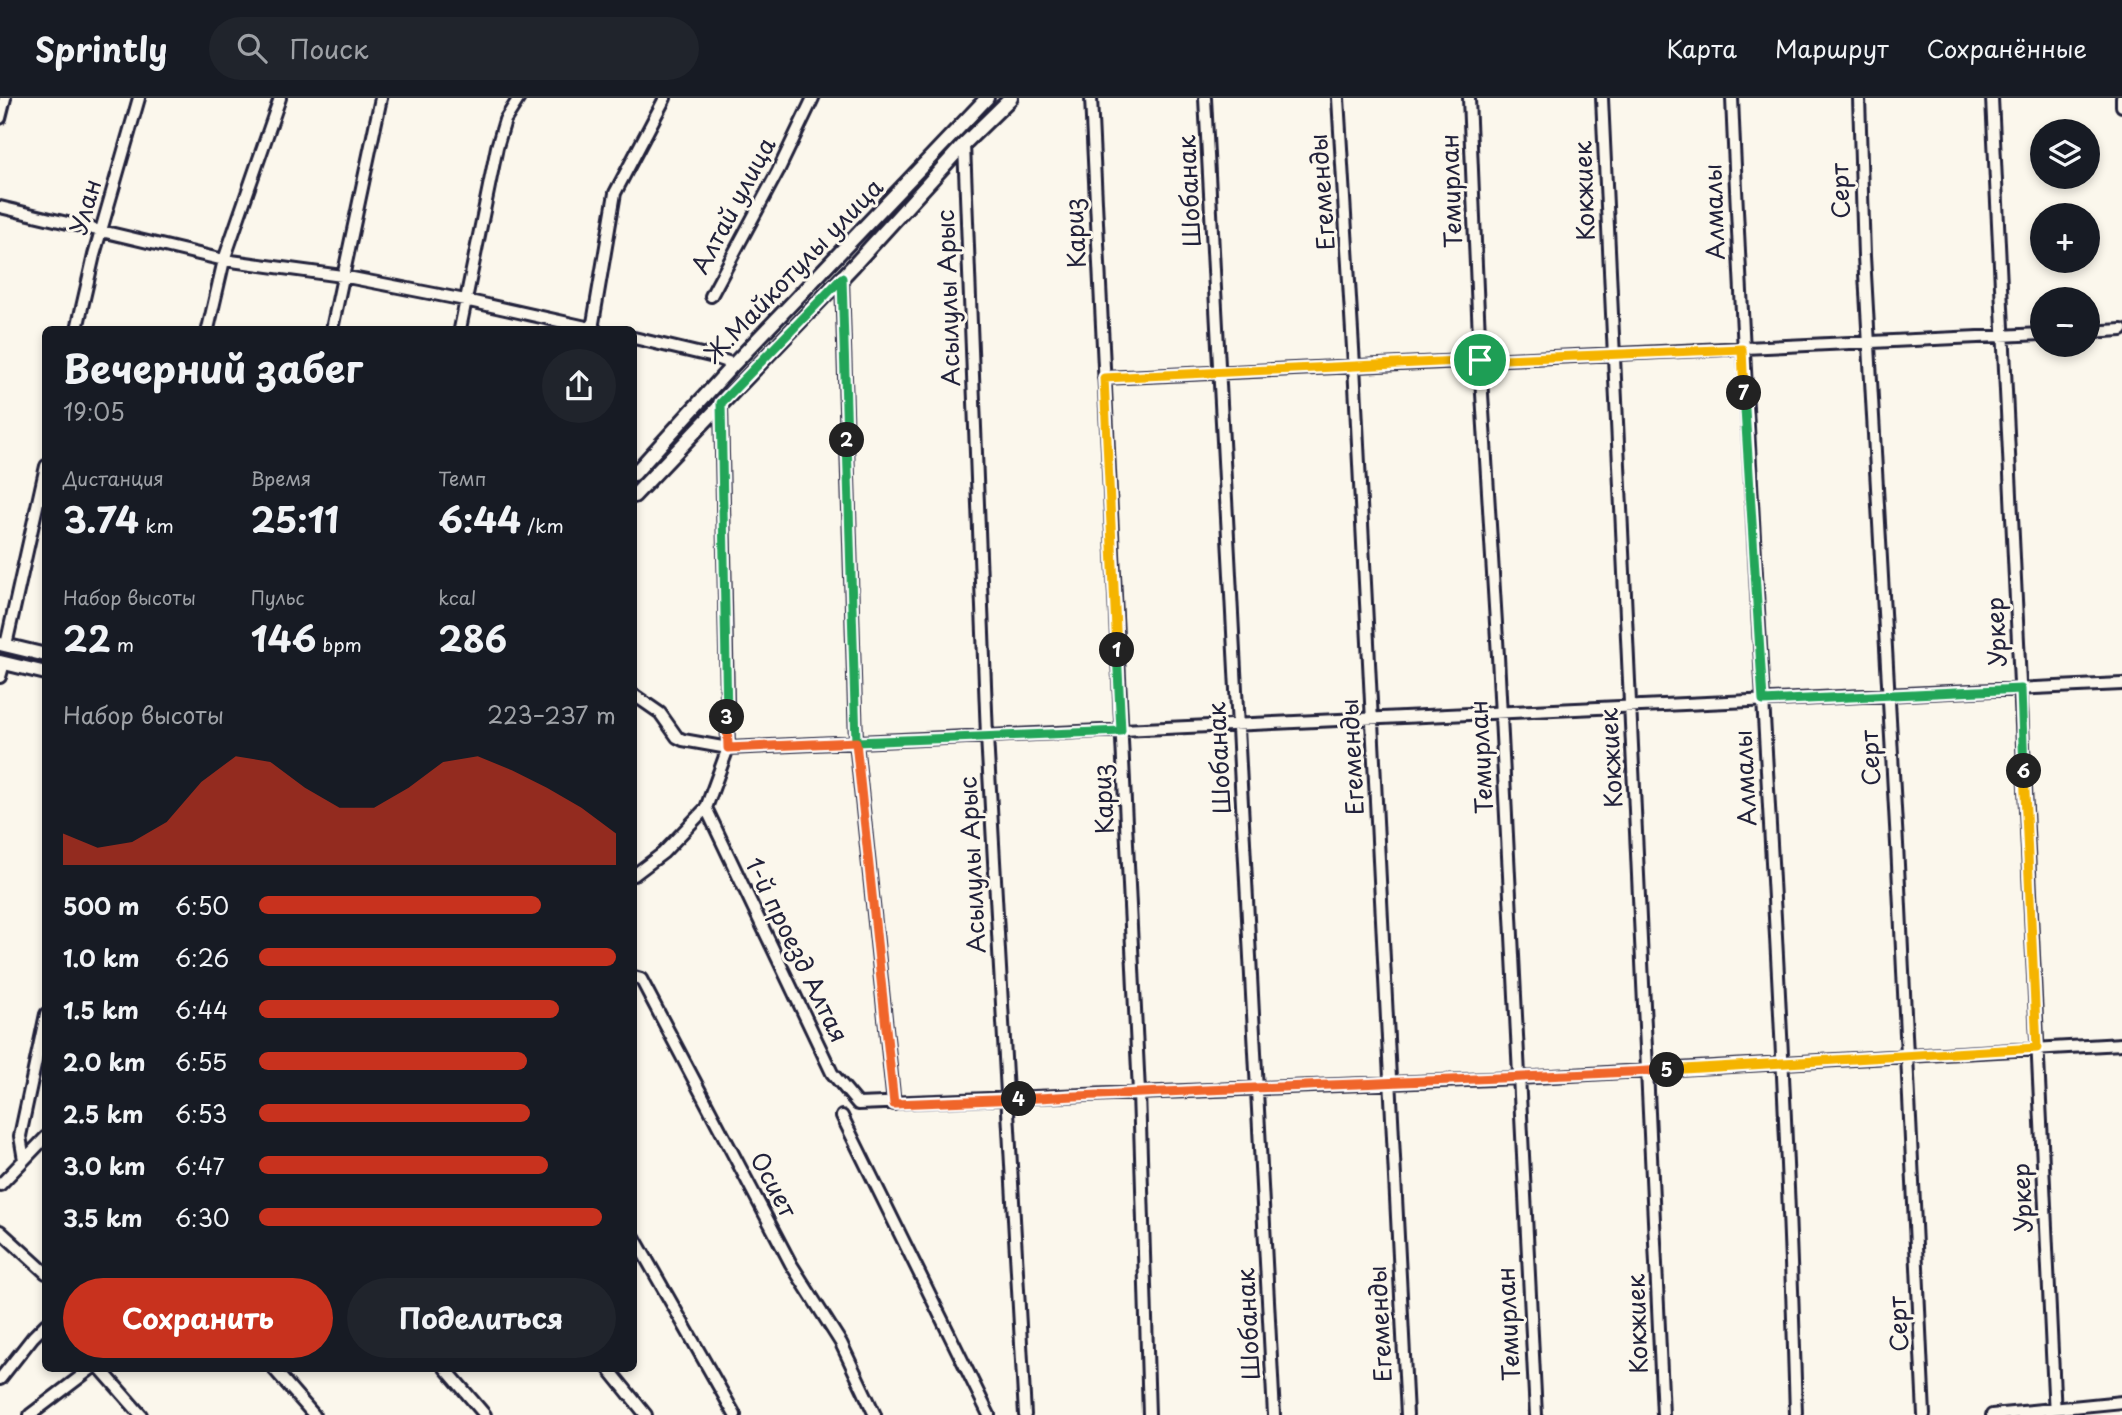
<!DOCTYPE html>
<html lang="ru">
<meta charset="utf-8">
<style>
:root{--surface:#171b24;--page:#20242c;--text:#f1f3f6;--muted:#9ea1a6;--line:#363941;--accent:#c8321e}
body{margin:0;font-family:"Playpen Sans",sans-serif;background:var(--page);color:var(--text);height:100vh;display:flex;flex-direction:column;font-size:26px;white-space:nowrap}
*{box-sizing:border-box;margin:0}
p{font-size:23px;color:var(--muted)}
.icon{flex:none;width:38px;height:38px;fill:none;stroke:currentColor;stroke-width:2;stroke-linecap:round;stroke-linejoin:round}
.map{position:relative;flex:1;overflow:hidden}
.sheet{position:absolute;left:42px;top:228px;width:595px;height:1046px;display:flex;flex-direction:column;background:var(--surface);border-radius:10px;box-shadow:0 4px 10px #0003}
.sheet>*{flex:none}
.controls{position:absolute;left:2030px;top:21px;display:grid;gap:14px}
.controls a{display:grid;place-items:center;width:70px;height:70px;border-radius:50%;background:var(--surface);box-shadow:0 4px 10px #0003;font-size:35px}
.pin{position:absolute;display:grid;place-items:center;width:60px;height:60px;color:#fff;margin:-30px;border:4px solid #fff;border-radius:50%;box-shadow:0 2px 7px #0007}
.km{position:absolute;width:35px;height:35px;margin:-18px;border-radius:50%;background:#222;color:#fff;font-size:19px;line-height:35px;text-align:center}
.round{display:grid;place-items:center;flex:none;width:74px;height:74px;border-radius:37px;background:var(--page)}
.headline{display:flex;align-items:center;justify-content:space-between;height:119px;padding:0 21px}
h1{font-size:38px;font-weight:700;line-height:52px}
.stats{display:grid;grid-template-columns:repeat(3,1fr);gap:10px;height:119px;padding:7px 21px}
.stats div{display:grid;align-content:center}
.stats b{font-size:35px;font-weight:700}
.stats small{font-size:19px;font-weight:400}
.stats p{font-size:19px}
.chart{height:196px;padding:14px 21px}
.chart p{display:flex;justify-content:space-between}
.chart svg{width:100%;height:126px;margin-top:7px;fill:var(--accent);opacity:.7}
.cta{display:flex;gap:14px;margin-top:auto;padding:14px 21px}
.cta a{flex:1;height:80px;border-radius:42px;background:var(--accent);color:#fff;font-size:28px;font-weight:700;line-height:80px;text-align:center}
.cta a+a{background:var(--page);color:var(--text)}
ul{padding:0 21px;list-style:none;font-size:23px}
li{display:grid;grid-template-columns:112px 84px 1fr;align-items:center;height:52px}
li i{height:18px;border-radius:9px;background:var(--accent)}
header{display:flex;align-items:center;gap:42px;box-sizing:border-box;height:98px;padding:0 35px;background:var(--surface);border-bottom:2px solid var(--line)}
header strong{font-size:33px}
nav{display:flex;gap:38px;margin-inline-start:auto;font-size:24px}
.search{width:490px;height:63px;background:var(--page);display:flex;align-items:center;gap:18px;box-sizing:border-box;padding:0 24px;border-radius:38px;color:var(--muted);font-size:26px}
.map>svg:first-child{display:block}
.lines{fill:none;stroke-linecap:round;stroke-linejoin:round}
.minor-casing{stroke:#22223b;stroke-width:16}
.tertiary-casing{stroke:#22223b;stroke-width:18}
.minor{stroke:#fbf7ec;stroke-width:10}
.tertiary{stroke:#fbf7ec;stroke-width:12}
.split-1-casing{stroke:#fff;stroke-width:14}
.split-2-casing{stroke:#fff;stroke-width:14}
.split-3-casing{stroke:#fff;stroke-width:14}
.split-4-casing{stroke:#fff;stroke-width:14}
.split-5-casing{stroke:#fff;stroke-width:14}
.split-6-casing{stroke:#fff;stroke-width:14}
.split-7-casing{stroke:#fff;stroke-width:14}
.split-8-casing{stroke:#fff;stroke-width:14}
.split-1{stroke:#f5b400;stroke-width:9}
.split-2{stroke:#22a559;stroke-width:9}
.split-3{stroke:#22a559;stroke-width:9}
.split-4{stroke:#f0652b;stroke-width:9}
.split-5{stroke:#f0652b;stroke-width:9}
.split-6{stroke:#f5b400;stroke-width:9}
.split-7{stroke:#22a559;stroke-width:9}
.split-8{stroke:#f5b400;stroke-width:9}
.labels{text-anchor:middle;stroke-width:6;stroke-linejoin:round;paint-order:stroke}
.street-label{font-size:24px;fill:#22223b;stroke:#fbf7ec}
</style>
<header>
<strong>Sprintly</strong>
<div class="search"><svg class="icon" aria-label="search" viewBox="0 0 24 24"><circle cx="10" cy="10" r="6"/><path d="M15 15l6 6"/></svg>Поиск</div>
<nav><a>Карта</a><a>Маршрут</a><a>Сохранённые</a></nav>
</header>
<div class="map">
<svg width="2122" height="1317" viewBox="0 0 2122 1317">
<rect width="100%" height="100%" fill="#fbf7ec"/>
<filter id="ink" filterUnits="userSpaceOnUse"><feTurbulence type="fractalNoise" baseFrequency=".0143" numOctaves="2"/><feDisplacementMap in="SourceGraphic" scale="14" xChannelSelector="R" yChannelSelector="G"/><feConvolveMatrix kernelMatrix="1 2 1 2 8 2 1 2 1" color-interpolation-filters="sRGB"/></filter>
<g filter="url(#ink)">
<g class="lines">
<defs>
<path id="minor" d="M1091 0 1139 994 1149 1317
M1205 0 1274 1317
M1338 0 1354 267 1407 1317
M1469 0 1480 263 1498 558 1536 1317
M1602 0 1663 1317
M1732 0C1750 439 1784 878 1796 1317
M1859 0 1864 158 1897 746 1924 1317
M1992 0 2055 1317
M2122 0V8
M0 20 5 0
M964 46 987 638 1025 1317
M0 109 224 162 342 178 465 202 595 231
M842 180 856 644 894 1006
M711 198 778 73 813 0
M77 231 94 157 139 0
M208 231 224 162 280 0
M332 231 381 0
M460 231 497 49 505 22 519 0
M592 231 615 95 665 0
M2088 234 2122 232
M634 240 710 258 734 266
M1104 280 2042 236
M6 547 46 368
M0 579 4 565
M634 597 660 615 677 639 683 642 728 650 2122 586
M706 710 832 975 858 1006 1518 980 2122 946
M634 777 663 755 706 710 728 650 721 305
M634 879 641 881 791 1166 841 1245 875 1317
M842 1018 989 1317
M24 1062 20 1038 46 916
M0 1087 46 1039
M0 1133 46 1175
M634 1139 735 1317
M100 1270 141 1317
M273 1270 314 1317
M445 1270 485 1317
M608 1270 646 1317
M0 1281 33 1239 46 1226
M30 1317 92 1270
M1992 1317 2122 1304"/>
<path id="tertiary" d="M634 376 734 266 987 0
M634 398 854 167 964 46 1011 0
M0 546 46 557
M0 564 46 575"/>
</defs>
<use href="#minor" class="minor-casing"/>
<use href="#tertiary" class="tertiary-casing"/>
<use href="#minor" class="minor"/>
<use href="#tertiary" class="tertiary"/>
</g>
</g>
<g class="lines" filter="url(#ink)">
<defs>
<path id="split-1" d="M1117 552 1104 280 1480 262"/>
<path id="split-2" d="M847 342 856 644 1121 633 1117 552"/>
<path id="split-3" d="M727 619 721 305 842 180 847 342"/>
<path id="split-4" d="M727 619 728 650 856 644 894 1006 1019 1001"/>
<path id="split-5" d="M1019 1001C1235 989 1451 984 1667 972"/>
<path id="split-6" d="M1667 972 2037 950 2024 673"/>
<path id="split-7" d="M1744 295 1763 603 2021 591 2024 673"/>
<path id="split-8" d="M1480 262 1742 251 1744 295"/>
</defs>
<use href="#split-1" class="split-1-casing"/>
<use href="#split-2" class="split-2-casing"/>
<use href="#split-3" class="split-3-casing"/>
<use href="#split-4" class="split-4-casing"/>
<use href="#split-5" class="split-5-casing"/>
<use href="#split-6" class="split-6-casing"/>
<use href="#split-7" class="split-7-casing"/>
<use href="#split-8" class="split-8-casing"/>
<use href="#split-1" class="split-1"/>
<use href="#split-2" class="split-2"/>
<use href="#split-3" class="split-3"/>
<use href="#split-4" class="split-4"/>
<use href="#split-5" class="split-5"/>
<use href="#split-6" class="split-6"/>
<use href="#split-7" class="split-7"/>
<use href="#split-8" class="split-8"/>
</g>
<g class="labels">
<g class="street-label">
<text transform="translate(1190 93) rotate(-93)" y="8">Шобанак</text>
<text transform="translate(1452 93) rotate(-92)" y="8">Темирлан</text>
<text transform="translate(1585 93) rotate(-92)" y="8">Кокжиек</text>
<text transform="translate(1841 93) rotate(-92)" y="8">Серт</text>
<text transform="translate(1323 94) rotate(-94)" y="8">Егеменды</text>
<text transform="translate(734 108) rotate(-62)" y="8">Алтай улица</text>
<text transform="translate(86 109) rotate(-74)" y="8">Улан</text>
<text transform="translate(1715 114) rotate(-92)" y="8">Алмалы</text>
<text transform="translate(1076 135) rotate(-93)" y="8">Кариз</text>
<text transform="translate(794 173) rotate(-46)" y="8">Ж.Майкотулы улица</text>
<text transform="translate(949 200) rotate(-92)" y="8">Асылулы Арыс</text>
<text transform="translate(1997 534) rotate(-93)" y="8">Уркер</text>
<text transform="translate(1353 659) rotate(-93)" y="8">Егеменды</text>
<text transform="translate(1482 659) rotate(-93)" y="8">Темирлан</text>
<text transform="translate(1220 660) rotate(-93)" y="8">Шобанак</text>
<text transform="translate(1612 660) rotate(-93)" y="8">Кокжиек</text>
<text transform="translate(1871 660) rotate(-93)" y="8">Серт</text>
<text transform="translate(1746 680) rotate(-93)" y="8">Алмалы</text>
<text transform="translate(1104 701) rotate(-93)" y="8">Кариз</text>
<text transform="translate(973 767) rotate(-93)" y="8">Асылулы Арыс</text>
<text transform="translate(796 852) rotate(64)" y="8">1-й проезд Алтая</text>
<text transform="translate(773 1087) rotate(62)" y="8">Осиет</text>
<text transform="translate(2023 1100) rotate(-93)" y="8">Уркер</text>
<text transform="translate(1249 1226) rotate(-93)" y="8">Шобанак</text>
<text transform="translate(1381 1226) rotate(-93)" y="8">Егеменды</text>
<text transform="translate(1509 1226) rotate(-93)" y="8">Темирлан</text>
<text transform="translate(1638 1226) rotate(-92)" y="8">Кокжиек</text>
<text transform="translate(1899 1226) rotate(-93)" y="8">Серт</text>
</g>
</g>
</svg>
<div class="controls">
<a><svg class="icon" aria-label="layers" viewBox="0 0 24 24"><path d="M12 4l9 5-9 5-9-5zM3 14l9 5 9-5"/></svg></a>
<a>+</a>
<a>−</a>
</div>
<div class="pin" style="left:1480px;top:262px;background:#1e9e55"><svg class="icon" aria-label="arrive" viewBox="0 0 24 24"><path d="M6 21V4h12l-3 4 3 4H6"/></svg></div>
<b class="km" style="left:1117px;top:552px">1</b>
<b class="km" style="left:847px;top:342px">2</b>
<b class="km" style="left:727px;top:619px">3</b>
<b class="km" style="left:1019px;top:1001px">4</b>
<b class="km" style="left:1667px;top:972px">5</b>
<b class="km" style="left:2024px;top:673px">6</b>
<b class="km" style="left:1744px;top:295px">7</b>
<section class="sheet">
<div class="headline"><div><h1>Вечерний забег</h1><p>19:05</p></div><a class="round"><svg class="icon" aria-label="share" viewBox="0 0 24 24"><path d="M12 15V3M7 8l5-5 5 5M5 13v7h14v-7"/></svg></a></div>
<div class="stats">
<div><p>Дистанция</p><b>3.74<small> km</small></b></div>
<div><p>Время</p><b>25:11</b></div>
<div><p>Темп</p><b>6:44<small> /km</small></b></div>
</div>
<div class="stats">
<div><p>Набор высоты</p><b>22<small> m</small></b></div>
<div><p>Пульс</p><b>146<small> bpm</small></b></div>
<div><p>kcal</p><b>286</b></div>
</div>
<div class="chart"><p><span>Набор высоты</span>223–237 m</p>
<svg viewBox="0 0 160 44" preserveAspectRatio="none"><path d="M0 44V33L10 38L20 36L30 29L40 15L50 6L60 8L70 17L80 24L90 24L100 17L110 8L120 6L130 11L140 17L150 24L160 33V44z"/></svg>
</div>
<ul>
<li><b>500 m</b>6:50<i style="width:79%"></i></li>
<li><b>1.0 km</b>6:26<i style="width:100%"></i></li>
<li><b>1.5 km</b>6:44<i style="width:84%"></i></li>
<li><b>2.0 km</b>6:55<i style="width:75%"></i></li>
<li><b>2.5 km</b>6:53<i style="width:76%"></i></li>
<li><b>3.0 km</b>6:47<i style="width:81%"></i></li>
<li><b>3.5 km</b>6:30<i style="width:96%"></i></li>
</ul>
<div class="cta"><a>Сохранить</a><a>Поделиться</a></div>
</section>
</div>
